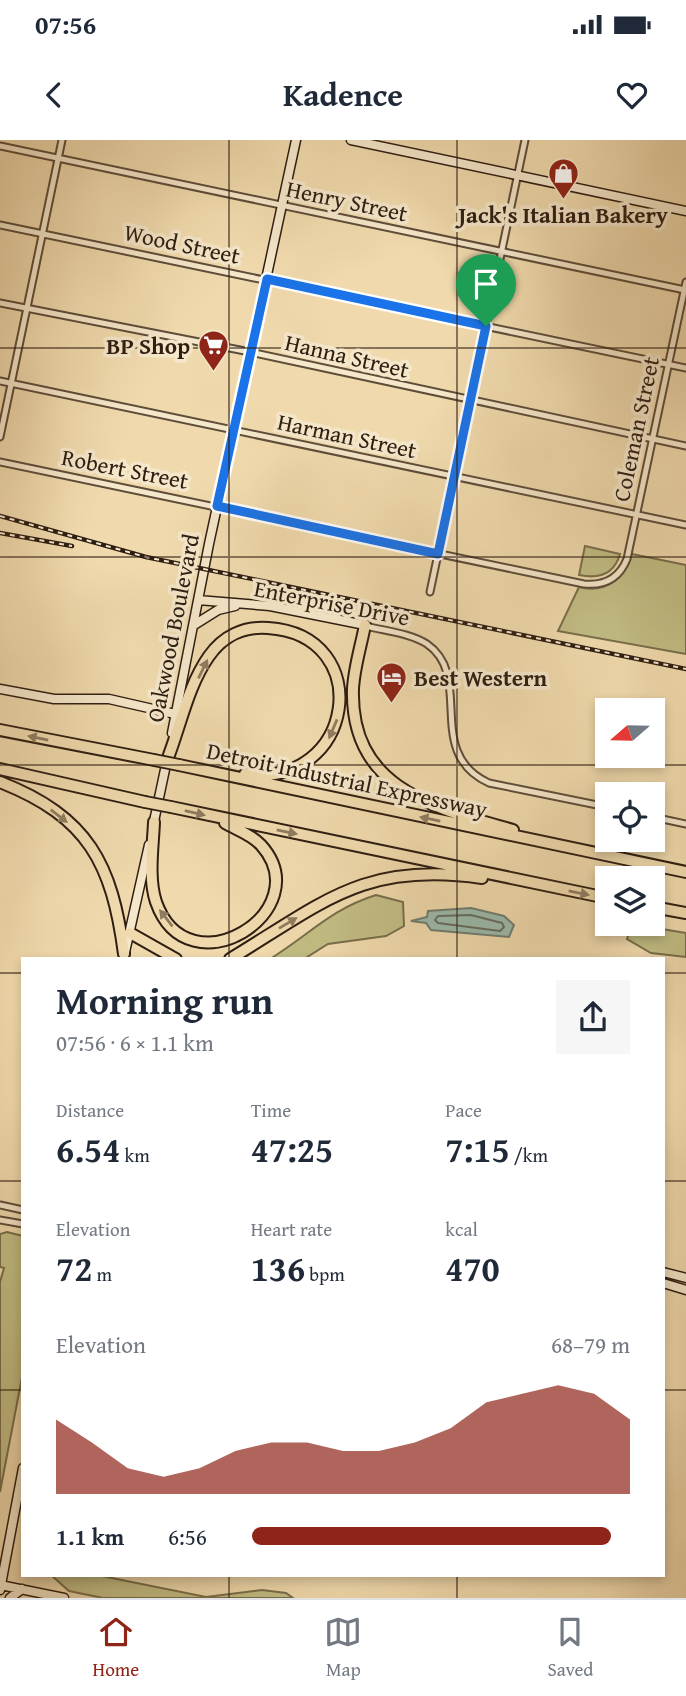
<!DOCTYPE html>
<meta charset="utf-8">
<style>
:root{--surface:#fff;--page:#f6f6f7;--text:#1f2937;--muted:#747a83;--line:#e0e1e3;--accent:#8f2418}
body{margin:0;font-family:"Gentium Book Plus",serif;background:var(--page);color:var(--text);height:100vh;display:flex;flex-direction:column;font-size:26px;white-space:nowrap}
*{box-sizing:border-box;margin:0}
p{font-size:23px;color:var(--muted)}
.icon{flex:none;width:38px;height:38px;fill:none;stroke:currentColor;stroke-width:2;stroke-linecap:round;stroke-linejoin:round}
.map{position:relative;flex:1;overflow:hidden}
.sheet{position:absolute;left:21px;top:817px;width:644px;height:620px;display:flex;flex-direction:column;background:var(--surface);border-radius:0px;box-shadow:0 4px 10px #0003}
.sheet>*{flex:none}
.needle{width:46px;rotate:250deg}
.controls{position:absolute;left:595px;top:558px;display:grid;gap:14px}
.controls a{display:grid;place-items:center;width:70px;height:70px;border-radius:0px;background:var(--surface);box-shadow:0 4px 10px #0003;font-size:35px}
.pin{position:absolute;display:grid;place-items:center;width:60px;height:60px;color:#fff;margin:-72px -30px;border-radius:50% 50% 50% 0;rotate:-45deg;box-shadow:0 0 7px #0007}
.pin .icon{rotate:45deg}
.round{display:grid;place-items:center;flex:none;width:74px;height:74px;border-radius:0px;background:var(--page)}
.summary{display:flex;align-items:center;justify-content:space-between;height:119px;padding:0 35px}
h1{font-size:38px;font-weight:700;line-height:52px}
.stats{display:grid;grid-template-columns:repeat(3,1fr);gap:10px;height:119px;padding:7px 35px}
.stats div{display:grid;align-content:center}
.stats b{font-size:35px;font-weight:700}
.stats small{font-size:19px;font-weight:400}
.stats p{font-size:19px}
.chart{height:196px;padding:14px 35px}
.chart p{display:flex;justify-content:space-between}
.chart svg{width:100%;height:126px;margin-top:7px;fill:var(--accent);opacity:.7}
ul{padding:0 35px;list-style:none;font-size:23px}
li{display:grid;grid-template-columns:112px 84px 1fr;align-items:center;height:52px}
li i{height:18px;border-radius:9px;background:var(--accent)}
.status{display:flex;justify-content:space-between;align-items:center;height:49px;padding:0 35px;background:var(--surface);direction:ltr}
.status svg{height:19px;fill:currentColor}
header{display:flex;justify-content:space-between;align-items:center;height:91px;padding:0 35px;background:var(--surface);font-size:32px;font-weight:700}
.dock{display:flex;justify-content:space-around;align-items:center;height:98px;border-top:2px solid var(--line);background:var(--surface);font-size:19px;color:var(--muted)}
.dock a{display:grid;justify-items:center;gap:4px}
.dock .current{color:var(--accent)}
.map>svg:first-child{display:block}
.green{fill:#c2bd84;stroke:#786e4b;stroke-width:2}
.water{fill:#9abaac;stroke:#6f7c6e;stroke-width:2}
.lines{fill:none;stroke-linecap:round;stroke-linejoin:round}
.shore{stroke:#646c5f;stroke-width:2}
.street-casing{stroke:#5e4d39;stroke-width:9}
.secondary-casing{stroke:#2e1e12;stroke-width:11}
.highway-casing{stroke:#2e1e12;stroke-width:14}
.street{stroke:#f5e7ca;stroke-width:5}
.secondary{stroke:#f5e7ca;stroke-width:8}
.highway{stroke:#f0daad;stroke-width:10}
.rail-casing{stroke:#2e1e12;stroke-width:4.5}
.rail{stroke:#f5e7ca;stroke-width:2;stroke-dasharray:5;stroke-linecap:butt}
.highway-bridge-casing{stroke:#2e1e12;stroke-width:14;stroke-linecap:butt}
.highway-bridge{stroke:#f0daad;stroke-width:10}
.oneway{fill:#8f7c60}
.route-casing{stroke:#fff;stroke-width:14}
.route{stroke:#1a73e8;stroke-width:9}
.grid{fill:none;stroke:#2e1e12;stroke-width:2;stroke-opacity:0.55}
.labels{text-anchor:middle;stroke-width:7;stroke-linejoin:round;paint-order:stroke}
.street-label{font-size:23px;fill:#2e1e12;stroke:#f5e7ca}
.poi-label{font-size:23px;font-weight:bold;fill:#2e1e12;stroke:#f5e7ca}
</style>
<div class="status"><b>07:56</b><svg viewBox="0 0 49 12"><path d="M0 12V9h3v3zM5 12V6h3v6zM10 12V3h3v9zM15 12V0h3v12zM26 1h20v11H26zM47 4h2v5h-2z"/></svg></div>
<header><svg class="icon" aria-label="back" viewBox="0 0 24 24"><path d="M15 5l-7 7 7 7"/></svg>Kadence<svg class="icon" aria-label="heart" viewBox="0 0 24 24"><path d="M12 20l-8-8c-3-5 5-10 8-4 3-6 11-1 8 4z"/></svg></header>
<div class="map">
<svg width="686" height="1458" viewBox="0 0 686 1458">
<rect width="100%" height="100%" fill="#f0daad"/>
<filter id="stains"><feTurbulence type="fractalNoise" baseFrequency=".00286" numOctaves="4"/><feColorMatrix values="0 0 0 0 .2 0 0 0 0 .09 0 0 0 0 .02 0 0 0 .5 -.17"/></filter>
<radialGradient id="worn" r=".72"><stop offset=".6" stop-color="#630" stop-opacity="0"/><stop offset="1" stop-color="#630" stop-opacity=".3"/></radialGradient>
<path class="green" d="M585 406 620 414C614 435 598 439 579 435Z
M632 414 686 425V514L558 491 579 447C606 454 624 438 632 414Z
M376 755 403 762 404 786 386 796 328 804 304 819H270C309 795 331 769 376 755Z
M632 784 686 793V817L651 813 627 799Z
M7 1092 23 1096V1232L0 1352V1142L4 1128 0 1127V1094Z
M51 1435H97L206 1457 262 1450 286 1453 293 1458H103L69 1451Z"/>
<path class="water" d="M471 768 504 776 514 785 509 797 431 790 426 783 411 781 427 777 428 771Z"/>
<g class="lines">
<path class="shore" d="M471 775 502 783 504 787 500 791 438 783 435 780 438 776Z"/>
<defs>
<path id="street" d="M0 6 685 150
M0 85 686 228
M0 163 250 212 686 306
M0 241 686 385
M0 297 62 0
M0 322 584 444C604 446 619 439 627 419L686 142
M430 452 525 0
M366 486C385 491 410 493 427 504 475 537 423 613 489 643L607 667
M653 677 686 684
M0 1065 23 1070
M0 1080 23 1084"/>
<path id="secondary" d="M351 0 686 71
M198 460 270 466 365 485
M194 485 218 470 235 466
M0 549 54 559H109L175 574
M172 593 209 404 296 0
M153 686 167 620
M125 812 149 705
M663 1132 686 1138
M663 1143 686 1150
M0 1445 64 1458
M0 1450 23 1328
M10 1458 22 1449"/>
<path id="highway" d="M365 485C361 506 354 528 353 549 350 650 436 668 513 690
M0 590 154 620
M169 615C181 583 189 544 209 516 223 496 244 486 268 488 377 495 355 649 245 634
M179 625 686 732
M0 629 145 662
M0 642C89 677 112 724 124 814
M171 667 607 758
M154 682C153 707 148 738 156 762 188 853 320 771 261 705 251 694 237 690 225 683
M653 767 686 773
M130 793 176 819
M230 819C324 762 365 721 482 738"/>
</defs>
<use href="#street" class="street-casing"/>
<use href="#secondary" class="secondary-casing"/>
<use href="#highway" class="highway-casing"/>
<use href="#street" class="street"/>
<use href="#secondary" class="secondary"/>
<use href="#highway" class="highway"/>
<defs>
<path id="rail" d="M0 376 146 417 686 529
M0 393 72 406"/>
</defs>
<use href="#rail" class="rail-casing"/>
<use href="#rail" class="rail"/>
<defs>
<path id="highway-bridge" d="M154 620 179 625
M145 662 171 667"/>
</defs>
<use href="#highway-bridge" class="highway-bridge-casing"/>
<use href="#highway-bridge" class="highway-bridge"/>
</g>
<defs><path id="oneway-solid" d="M-6-.8H1V-3.2L6.5 0L1 3.2V.8H-6Z" transform="scale(1.75)"/></defs>
<g class="oneway">
<use href="#oneway-solid" transform="translate(203 529) rotate(-64)"/>
<use href="#oneway-solid" transform="translate(333 589) rotate(113)"/>
<use href="#oneway-solid" transform="translate(38 598) rotate(-168)"/>
<use href="#oneway-solid" transform="translate(195 673) rotate(13)"/>
<use href="#oneway-solid" transform="translate(59 676) rotate(38)"/>
<use href="#oneway-solid" transform="translate(430 679) rotate(-169)"/>
<use href="#oneway-solid" transform="translate(287 692) rotate(11)"/>
<use href="#oneway-solid" transform="translate(579 753) rotate(11)"/>
<use href="#oneway-solid" transform="translate(166 778) rotate(-128)"/>
<use href="#oneway-solid" transform="translate(288 783) rotate(-31)"/>
</g>
<g class="lines">
<defs>
<path id="route" d="M267 139 486 186 438 414 217 366Z"/>
</defs>
<use href="#route" class="route-casing"/>
<use href="#route" class="route"/>
</g>
<path class="grid" d="M229 0V819M457 0V819M0 208H686M0 417H686M0 625H686M0 833H23M663 833H686M0 1041H23M663 1041H686M0 1250H23M663 1250H686M229 1435V1458M457 1435V1458"/>
<defs>
<symbol id="shop-pin" viewBox="-11 -11 22 30"><path d="M0 17L-7.5 6A9.5 9.5 0 1 1 7.5 6Z" fill="#8f2418" stroke="#f5e7ca"/><path d="M-5-2.5h2.3a2.7 3.5 0 0 1 5.4 0H5L5.5 6h-11ZM-1.5-2.5h3a1.5 2.3 0 0 0-3 0Z" fill="#fff"/></symbol>
<symbol id="supermarket-pin" viewBox="-11 -11 22 30"><path d="M0 17L-7.5 6A9.5 9.5 0 1 1 7.5 6Z" fill="#8f2418" stroke="#f5e7ca"/><path d="M-6-5.5h2.5l.6 2H6L4.5 2H-2.5L-4.4-4H-6ZM-1.5 3.2a1.3 1.3 0 1 0 .1 0ZM3 3.2a1.3 1.3 0 1 0 .1 0Z" fill="#fff"/></symbol>
<symbol id="hotel-pin" viewBox="-11 -11 22 30"><path d="M0 17L-7.5 6A9.5 9.5 0 1 1 7.5 6Z" fill="#8f2418" stroke="#f5e7ca"/><path d="M-6-4.5h1.5V1H6V5H4.5V3h-9V5H-6ZM-4 0a1.8 1.8 0 1 1 3.6 0ZM.5 0V-2.5h3Q6-2.5 6 0Z" fill="#fff"/></symbol>
</defs>
<g fill-rule="evenodd">
<use href="#shop-pin" x="546" y="16" width="35" height="47"/>
<use href="#supermarket-pin" x="196" y="188" width="35" height="47"/>
<use href="#hotel-pin" x="374" y="520" width="35" height="47"/>
</g>
<g class="labels">
<g class="street-label">
<text transform="translate(347 61) rotate(12)" y="8">Henry Street</text>
<text transform="translate(182 104) rotate(12)" y="8">Wood Street</text>
<text transform="translate(347 216) rotate(13)" y="8">Hanna Street</text>
<text transform="translate(636 289) rotate(-78)" y="8">Coleman Street</text>
<text transform="translate(347 296) rotate(12)" y="8">Harman Street</text>
<text transform="translate(125 329) rotate(11)" y="8">Robert Street</text>
<text transform="translate(332 463) rotate(11)" y="8">Enterprise Drive</text>
<text transform="translate(173 488) rotate(-79)" y="8">Oakwood Boulevard</text>
<text transform="translate(347 640) rotate(12)" y="8">Detroit Industrial Expressway</text>
</g>
<g class="poi-label">
<text x="563" y="83">Jack's Italian Bakery</text>
<text x="190" y="214" text-anchor="end">BP Shop</text>
<text x="414" y="546" text-anchor="start">Best Western</text>
</g>
</g>
<rect width="100%" height="100%" filter="url(#stains)"/>
<rect width="100%" height="100%" fill="url(#worn)"/>
</svg>
<div class="controls">
<a><svg class="needle" viewBox="-14 -14 28 28"><path d="M0-13l5 13h-10z" fill="#e53935"/><path d="M0 13l5-13h-10z" fill="#747a83"/></svg></a>
<a><svg class="icon" aria-label="locate" viewBox="0 0 24 24"><circle cx="12" cy="12" r="6"/><path d="M12 2v4M12 18v4M2 12h4M18 12h4"/></svg></a>
<a><svg class="icon" aria-label="layers" viewBox="0 0 24 24"><path d="M12 4l9 5-9 5-9-5zM3 14l9 5 9-5"/></svg></a>
</div>
<div class="pin" style="left:486px;top:186px;background:#1e9e55"><svg class="icon" aria-label="arrive" viewBox="0 0 24 24"><path d="M6 21V4h12l-3 4 3 4H6"/></svg></div>
<section class="sheet">
<div class="summary"><div><h1>Morning run</h1><p>07:56 · 6 × 1.1 km</p></div><a class="round"><svg class="icon" aria-label="share" viewBox="0 0 24 24"><path d="M12 15V3M7 8l5-5 5 5M5 13v7h14v-7"/></svg></a></div>
<div class="stats">
<div><p>Distance</p><b>6.54<small> km</small></b></div>
<div><p>Time</p><b>47:25</b></div>
<div><p>Pace</p><b>7:15<small> /km</small></b></div>
</div>
<div class="stats">
<div><p>Elevation</p><b>72<small> m</small></b></div>
<div><p>Heart rate</p><b>136<small> bpm</small></b></div>
<div><p>kcal</p><b>470</b></div>
</div>
<div class="chart"><p><span>Elevation</span>68–79 m</p>
<svg viewBox="0 0 160 44" preserveAspectRatio="none"><path d="M0 44V18L10 26L20 35L30 38L40 35L50 29L60 26L70 26L80 29L90 29L100 26L110 21L120 12L130 9L140 6L150 9L160 18V44z"/></svg>
</div>
<ul>
<li><b>1.1 km</b>6:56<i style="width:95%"></i></li>
</ul>
</section>
</div>
<nav class="dock">
<a class="current"><svg class="icon" aria-label="home" viewBox="0 0 24 24"><path d="M3 11l9-7 9 7M6 9v11h12V9"/></svg>Home</a>
<a><svg class="icon" aria-label="map" viewBox="0 0 24 24"><path d="M3 6l6-2 6 2 6-2v14l-6 2-6-2-6 2zM9 4v14M15 6v14"/></svg>Map</a>
<a><svg class="icon" aria-label="saved" viewBox="0 0 24 24"><path d="M7 4h10v16l-5-4-5 4z"/></svg>Saved</a>
</nav>
